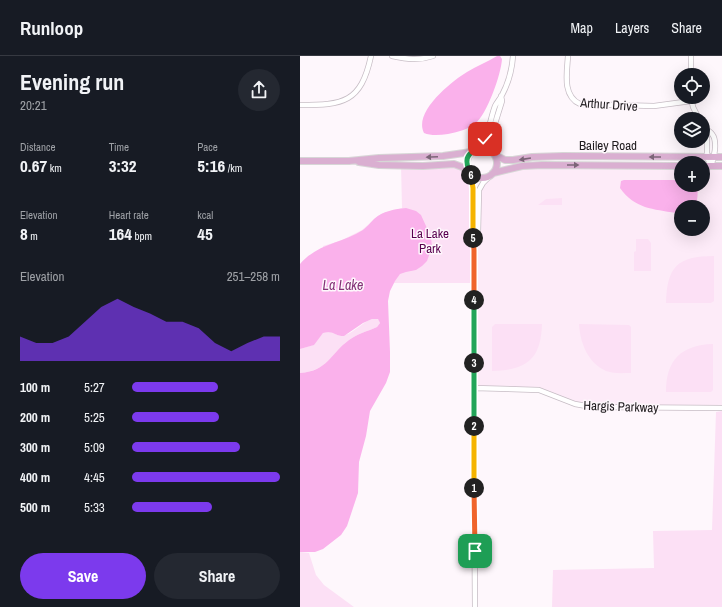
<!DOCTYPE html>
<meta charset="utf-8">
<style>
:root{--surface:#171b24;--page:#242831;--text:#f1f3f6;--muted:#9ea1a6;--line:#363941;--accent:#7c3aed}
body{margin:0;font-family:"Archivo Narrow",sans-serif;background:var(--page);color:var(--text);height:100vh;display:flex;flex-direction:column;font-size:15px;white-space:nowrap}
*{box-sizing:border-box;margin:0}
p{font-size:13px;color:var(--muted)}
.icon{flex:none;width:22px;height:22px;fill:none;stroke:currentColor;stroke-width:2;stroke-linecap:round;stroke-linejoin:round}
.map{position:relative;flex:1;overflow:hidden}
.sheet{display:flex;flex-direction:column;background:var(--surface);width:300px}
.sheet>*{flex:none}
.fabs{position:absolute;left:374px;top:12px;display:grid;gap:8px}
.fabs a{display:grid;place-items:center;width:36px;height:36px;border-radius:50%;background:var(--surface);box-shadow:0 4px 16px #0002;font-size:20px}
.pin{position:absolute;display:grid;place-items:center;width:34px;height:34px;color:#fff;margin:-17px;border-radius:8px;box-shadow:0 2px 6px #0006}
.km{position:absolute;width:20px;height:20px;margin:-10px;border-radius:50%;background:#222;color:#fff;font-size:11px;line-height:20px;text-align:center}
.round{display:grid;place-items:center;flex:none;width:42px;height:42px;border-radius:21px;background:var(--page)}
.headline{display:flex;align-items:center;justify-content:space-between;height:68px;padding:0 20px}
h1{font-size:22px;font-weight:800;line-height:30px}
.metrics{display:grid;grid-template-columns:repeat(3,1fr);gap:6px;height:68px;padding:4px 20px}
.metrics div{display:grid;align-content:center}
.metrics b{font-size:17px;font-weight:800}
.metrics small{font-size:11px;font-weight:400}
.metrics p{font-size:11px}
.chart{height:112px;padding:8px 20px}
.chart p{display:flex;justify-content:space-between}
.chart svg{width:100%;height:72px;margin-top:4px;fill:var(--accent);opacity:.7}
.cta{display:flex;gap:8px;margin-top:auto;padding:8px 20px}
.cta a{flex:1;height:46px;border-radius:24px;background:var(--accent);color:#fff;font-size:16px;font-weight:800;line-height:46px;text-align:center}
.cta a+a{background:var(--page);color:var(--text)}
ul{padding:0 20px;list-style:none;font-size:13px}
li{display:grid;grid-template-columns:64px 48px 1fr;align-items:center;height:30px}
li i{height:10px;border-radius:5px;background:var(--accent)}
header{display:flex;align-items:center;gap:24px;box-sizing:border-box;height:56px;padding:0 20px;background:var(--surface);border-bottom:1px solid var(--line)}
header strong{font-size:19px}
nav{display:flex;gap:22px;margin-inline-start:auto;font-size:14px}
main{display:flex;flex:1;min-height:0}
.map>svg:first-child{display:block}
.built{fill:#fdebf8;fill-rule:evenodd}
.green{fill:#fce0f5}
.water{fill:#fab1eb}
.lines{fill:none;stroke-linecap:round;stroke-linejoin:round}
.minor-casing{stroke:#c7bdc5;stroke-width:6}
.major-casing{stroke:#d7d6d6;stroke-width:8}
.minor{stroke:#fff;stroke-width:4.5}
.major{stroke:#daafd1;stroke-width:6}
.oneway{fill:#7c6578}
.split-1-casing{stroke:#fff;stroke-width:8}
.split-2-casing{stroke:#fff;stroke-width:8}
.split-3-casing{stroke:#fff;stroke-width:8}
.split-4-casing{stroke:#fff;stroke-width:8}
.split-5-casing{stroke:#fff;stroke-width:8}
.split-6-casing{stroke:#fff;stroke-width:8}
.split-7-casing{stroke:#fff;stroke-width:8}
.split-1{stroke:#f0652b;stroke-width:5}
.split-2{stroke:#f5b400;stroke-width:5}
.split-3{stroke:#22a559;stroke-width:5}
.split-4{stroke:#22a559;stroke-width:5}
.split-5{stroke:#f0652b;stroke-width:5}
.split-6{stroke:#f5b400;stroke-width:5}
.split-7{stroke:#22a559;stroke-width:5}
.labels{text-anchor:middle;stroke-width:3;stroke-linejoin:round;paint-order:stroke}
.street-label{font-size:13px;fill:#1f1b1e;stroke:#fef7fc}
.park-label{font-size:13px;fill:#58004e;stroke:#fef7fc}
.water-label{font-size:14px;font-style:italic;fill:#843277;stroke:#fef7fc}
</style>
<header>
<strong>Runloop</strong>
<nav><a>Map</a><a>Layers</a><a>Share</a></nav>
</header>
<main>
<section class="sheet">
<div class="headline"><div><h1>Evening run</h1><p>20:21</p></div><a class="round"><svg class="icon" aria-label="share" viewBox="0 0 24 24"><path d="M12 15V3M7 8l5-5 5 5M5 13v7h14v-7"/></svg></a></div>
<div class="metrics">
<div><p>Distance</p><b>0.67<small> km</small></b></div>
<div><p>Time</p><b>3:32</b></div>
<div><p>Pace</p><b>5:16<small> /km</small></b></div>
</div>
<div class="metrics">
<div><p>Elevation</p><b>8<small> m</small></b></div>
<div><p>Heart rate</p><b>164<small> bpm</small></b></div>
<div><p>kcal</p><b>45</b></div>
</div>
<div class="chart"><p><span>Elevation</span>251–258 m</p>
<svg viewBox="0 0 160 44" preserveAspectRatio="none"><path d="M0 44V29L10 33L20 33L30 29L40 20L50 11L60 6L70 11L80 15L90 20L100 20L110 24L120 33L130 38L140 33L150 29L160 29V44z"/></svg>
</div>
<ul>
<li><b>100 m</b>5:27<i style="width:58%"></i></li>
<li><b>200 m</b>5:25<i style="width:59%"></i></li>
<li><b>300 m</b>5:09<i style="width:73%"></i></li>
<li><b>400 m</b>4:45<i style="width:100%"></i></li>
<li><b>500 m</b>5:33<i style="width:54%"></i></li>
</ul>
<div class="cta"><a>Save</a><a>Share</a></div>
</section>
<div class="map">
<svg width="422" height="551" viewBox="0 0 422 551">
<rect width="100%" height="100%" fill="#fef7fc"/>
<path class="built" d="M381 110V129H403V110H422V352L284 350 245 336 174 332V194L178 177 179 134 193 117 213 112ZM381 151H403V173H381Z"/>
<path class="green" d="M150 108 170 117 174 227H23V190L40 185 62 174 78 160 83 157 102 152 101 109Z
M262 142V149H238L246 143Z
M336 183H348L351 187V215H334V196L336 195Z
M414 200V245L411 247H366C367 211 377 200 414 200Z
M76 262 79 264 80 267 77 271C68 275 57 278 49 284 30 299 27 315 0 317V293L13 289 23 277C33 274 36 281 45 279 56 276 63 264 76 262Z
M195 268H242C241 304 226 314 192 315V271Z
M279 268 329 269 331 271V317C324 317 314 318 306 315 288 307 280 287 279 268Z
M413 288V334L411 336H366C366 304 381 289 413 288Z
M422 355V551H252L253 514 354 512 353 475 412 474 416 356Z
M0 496 9 497 16 519 24 529 54 551H0Z"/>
<path class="water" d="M197 0H200L202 3C201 19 187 58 175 68 167 74 157 76 148 78 140 79 131 80 124 77 113 56 152 25 167 16 177 10 187 6 197 0Z
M324 124H381V129H397C398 136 398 144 395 151H381V156L376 157C353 153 335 153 320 132L321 125Z
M106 152 116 155 121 159 131 181 132 191 127 205 122 210 116 214 106 216 100 218 95 225 90 235 88 245 90 296V316L86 327 70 355 66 380 59 406 58 437 47 470 41 479 23 493 15 496H0V317C28 315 30 298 49 284 57 278 68 275 77 271L80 267 78 263H72L63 267 44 280C35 280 33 274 23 277L14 289 0 293V208C18 187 41 188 63 174 67 171 70 167 74 163 83 155 95 153 106 152Z"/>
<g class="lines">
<defs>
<path id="minor" d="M92 0C107 3 118 5 133 0
M268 0C267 16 262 40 280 48L354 50 391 45
M391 0V19
M391 41 393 51 399 63
M0 49C43 49 61 47 71 0
M403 69 407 82V101L411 110
M405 72C407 74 411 76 412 78 418 85 414 103 411 110
M176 93C190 80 189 66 195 50 197 46 200 43 202 39 208 28 212 13 213 0
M192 96 193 74 202 45 201 40
M170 117 173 132 172 176 174 194 173 258 175 551
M175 190 178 177 179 134 183 127 192 118
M174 332 239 334 275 348 292 351 422 352"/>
<path id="major" d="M167 107a15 15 0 1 1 30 0a15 15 0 1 1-30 0Z
M195 99 205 104H213L232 101 263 100 422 101
M0 105H49L79 102 143 100 171 96
M59 106 79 109 123 110 154 108 162 111 169 116
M403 110H422
M193 117 222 110 242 109 381 110"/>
</defs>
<use href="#minor" class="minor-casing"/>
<use href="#major" class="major-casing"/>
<use href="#minor" class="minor"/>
<use href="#major" class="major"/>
</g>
<defs><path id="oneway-solid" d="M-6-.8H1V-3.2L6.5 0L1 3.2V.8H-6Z"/></defs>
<g class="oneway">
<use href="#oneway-solid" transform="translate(132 101) rotate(178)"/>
<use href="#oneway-solid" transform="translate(355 101) rotate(-180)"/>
<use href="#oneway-solid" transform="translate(225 103) rotate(171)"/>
<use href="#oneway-solid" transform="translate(273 109)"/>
</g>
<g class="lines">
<defs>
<path id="split-1" d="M174 432 175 495"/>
<path id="split-2" d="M174 370V432"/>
<path id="split-3" d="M174 307V370"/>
<path id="split-4" d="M174 244V307"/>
<path id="split-5" d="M173 182 174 194V244"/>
<path id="split-6" d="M171 119 173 132V182"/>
<path id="split-7" d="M171 119C160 96 173 99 185 83"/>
</defs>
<use href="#split-1" class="split-1-casing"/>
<use href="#split-2" class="split-2-casing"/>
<use href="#split-3" class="split-3-casing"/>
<use href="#split-4" class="split-4-casing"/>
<use href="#split-5" class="split-5-casing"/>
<use href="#split-6" class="split-6-casing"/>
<use href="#split-7" class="split-7-casing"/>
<use href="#split-1" class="split-1"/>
<use href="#split-2" class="split-2"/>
<use href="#split-3" class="split-3"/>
<use href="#split-4" class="split-4"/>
<use href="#split-5" class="split-5"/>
<use href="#split-6" class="split-6"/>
<use href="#split-7" class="split-7"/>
</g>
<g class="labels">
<g class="street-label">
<text transform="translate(309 48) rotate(4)" y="5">Arthur Drive</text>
<text x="308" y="94">Bailey Road</text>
<text transform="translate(321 350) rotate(2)" y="5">Hargis Parkway</text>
</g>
<g class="park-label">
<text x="130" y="182">La Lake<tspan x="130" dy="15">Park</tspan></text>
</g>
<g class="water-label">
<text x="43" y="234">La Lake</text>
</g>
</g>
</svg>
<div class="fabs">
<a><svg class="icon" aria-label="locate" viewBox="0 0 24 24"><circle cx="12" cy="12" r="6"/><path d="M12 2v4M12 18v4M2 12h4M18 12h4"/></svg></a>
<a><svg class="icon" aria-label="layers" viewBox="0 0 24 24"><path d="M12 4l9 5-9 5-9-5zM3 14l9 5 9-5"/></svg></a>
<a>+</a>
<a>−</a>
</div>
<div class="pin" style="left:175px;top:495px;background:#1e9e55"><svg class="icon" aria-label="arrive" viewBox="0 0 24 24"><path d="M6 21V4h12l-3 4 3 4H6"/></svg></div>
<div class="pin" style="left:185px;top:83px;background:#d93025"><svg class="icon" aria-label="check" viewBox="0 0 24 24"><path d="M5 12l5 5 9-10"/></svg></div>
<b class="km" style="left:174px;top:432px">1</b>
<b class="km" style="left:174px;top:370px">2</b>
<b class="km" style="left:174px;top:307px">3</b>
<b class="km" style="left:174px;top:244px">4</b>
<b class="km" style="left:173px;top:182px">5</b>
<b class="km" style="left:171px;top:119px">6</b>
</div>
</main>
